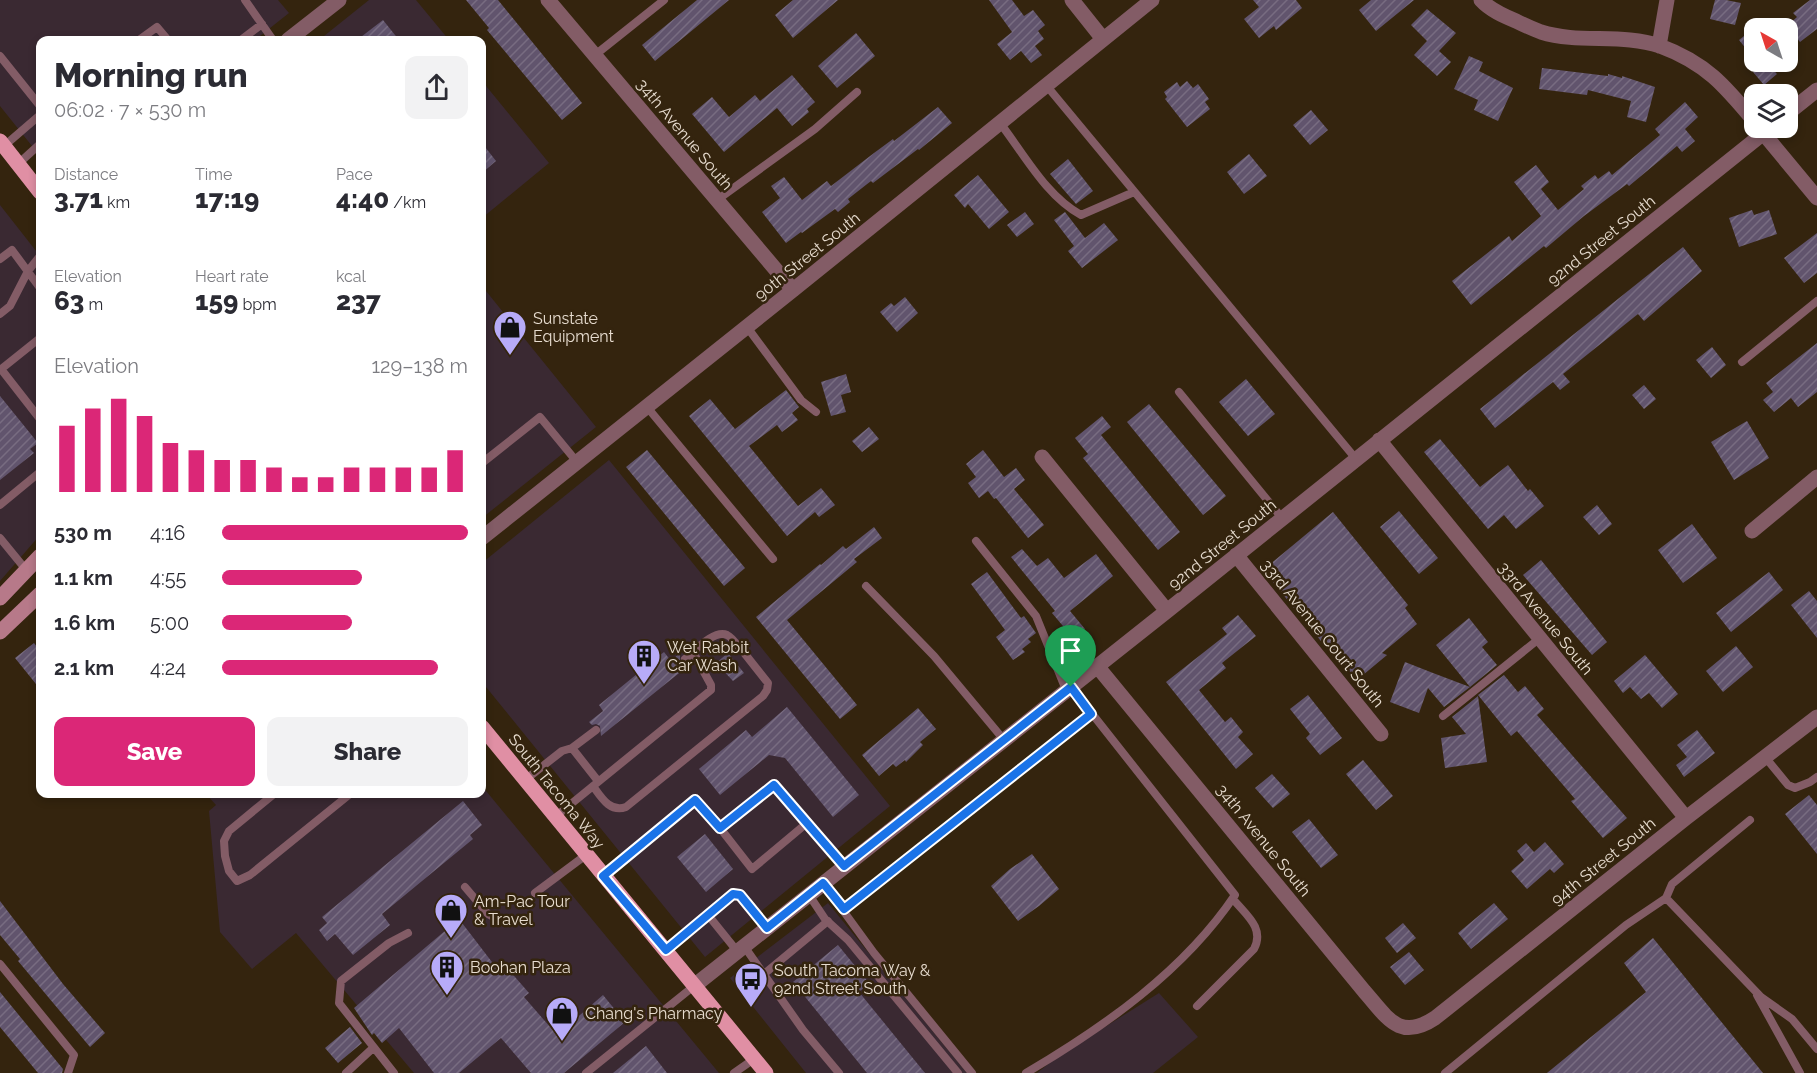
<!DOCTYPE html>
<meta charset="utf-8">
<style>
:root{--surface:#fff;--page:#f2f2f3;--text:#2b2b33;--muted:#7c7c81;--accent:#db2777}
body{margin:0;font-family:Raleway,sans-serif;background:var(--page);color:var(--text);height:100vh;display:flex;flex-direction:column;font-size:22px;white-space:nowrap}
*{box-sizing:border-box;margin:0}
p{font-size:20px;color:var(--muted)}
.icon{flex:none;width:33px;height:33px;fill:none;stroke:currentColor;stroke-width:2;stroke-linecap:round;stroke-linejoin:round}
.map{position:relative;flex:1;overflow:hidden}
.sheet{position:absolute;left:36px;top:36px;width:450px;height:762px;display:flex;flex-direction:column;background:var(--surface);border-radius:12px;box-shadow:0 3px 9px #0003}
.sheet>*{flex:none}
.needle{width:39px;rotate:321deg}
.controls{position:absolute;left:1744px;top:18px;display:grid;gap:12px}
.controls a{display:grid;place-items:center;width:54px;height:54px;border-radius:12px;background:var(--surface);box-shadow:0 3px 9px #0003;font-size:30px}
.pin{position:absolute;display:grid;place-items:center;width:51px;height:51px;color:#fff;margin:-62px -26px;border-radius:50% 50% 50% 0;rotate:-45deg;box-shadow:0 0 6px #0007}
.pin .icon{rotate:45deg}
.round{display:grid;place-items:center;flex:none;width:63px;height:63px;border-radius:12px;background:var(--page)}
.headline{display:flex;align-items:center;justify-content:space-between;height:102px;padding:0 18px}
h1{font-size:33px;font-weight:800;line-height:45px}
.metrics{display:grid;grid-template-columns:repeat(3,1fr);gap:9px;height:102px;padding:6px 18px}
.metrics div{display:grid;align-content:center}
.metrics b{font-size:26px;font-weight:800}
.metrics small{font-size:16px;font-weight:400}
.metrics p{font-size:16px}
.chart{height:168px;padding:12px 18px}
.chart p{display:flex;justify-content:space-between}
.chart svg{width:100%;height:108px;margin-top:6px;stroke:var(--accent);stroke-width:6}
.cta{display:flex;gap:12px;margin-top:auto;padding:12px 18px}
.cta a{flex:1;height:69px;border-radius:12px;background:var(--accent);color:#fff;font-size:24px;font-weight:800;line-height:69px;text-align:center}
.cta a+a{background:var(--page);color:var(--text)}
ul{padding:0 18px;list-style:none;font-size:20px}
li{display:grid;grid-template-columns:96px 72px 1fr;align-items:center;height:45px}
li i{height:15px;border-radius:8px;background:var(--accent)}
.map>svg:first-child{display:block}
.commercial{fill:#3a2932}
.building{fill:url(#building-hatch)}
.lines{fill:none;stroke-linecap:round;stroke-linejoin:round}
.lane{stroke:#835c66;stroke-width:8}
.street{stroke:#835c66;stroke-width:15}
.secondary{stroke:#b77989;stroke-width:15}
.primary{stroke:#e08fa4;stroke-width:15}
.route-casing{stroke:#fff;stroke-width:12}
.route{stroke:#1a73e8;stroke-width:8}
.labels{text-anchor:middle;stroke-width:5;stroke-linejoin:round;paint-order:stroke}
.street-label{font-size:16px;fill:#e7dccf;stroke:#34240e}
.poi-label{font-size:16px;fill:#e7dccf;stroke:#34240e;text-anchor:start}
</style>
<div class="map">
<svg width="1817" height="1073" viewBox="0 0 1817 1073">
<defs>
<pattern id="building-hatch" width="6" height="6" patternUnits="userSpaceOnUse" patternTransform="scale(1.5)"><rect width="6" height="6" fill="#61546d"/><path d="M-1 1l2-2M0 6l6-6M5 7l2-2" fill="none" stroke="#786c81"/></pattern>
</defs>
<rect width="100%" height="100%" fill="#34240e"/>
<path class="commercial" d="M0 0H278L289 13 255 40H40V156L0 106Z
M369 0H416L449 40H319Z
M482 81 549 163 482 218Z
M0 205 40 256V535L0 581Z
M482 286 596 427 482 518Z
M609 460 890 806 705 957 482 682V563Z
M482 786 719 1073H414L296 933 252 969 220 932 209 811 216 805 206 794H482Z
M828 903 967 1073H806L730 978Z
M1159 993 1198 1037 1153 1073H1037L1057 1057Z"/>
<path class="building" d="M466 0H498L582 103 562 120 487 30 489 28Z
M697 0H729L655 61 642 45Z
M793 0H838L793 38 775 15Z
M989 0H1012L1024 16 1033 10 1045 25 1038 31 1044 39 1035 46 1042 55 1031 63 1021 51 1010 60 997 44 1012 32Z
M1253 0H1296L1302 8 1276 30 1274 26 1259 38 1244 19 1259 7Z
M1371 0H1414L1376 31 1359 10Z
M1715 0H1726L1741 3 1735 25 1710 19Z
M1810 0H1817V29L1800 42 1787 26 1797 17 1793 13Z
M1427 9 1456 33 1439 51 1451 62 1437 76 1414 55 1427 41 1411 25Z
M383 20 399 40H357Z
M1755 27V60L1739 40Z
M856 33 875 56 837 88 818 66Z
M1469 56 1483 62 1479 71 1513 88 1498 121 1474 110 1478 100 1454 89Z
M1766 62 1777 74 1764 85 1753 72Z
M1542 68 1608 76V74L1622 78V76L1655 87 1646 122 1627 117 1631 101 1588 90 1587 95 1539 89Z
M792 75 815 102 807 109 809 112 792 126 777 108 724 152 692 114 712 97 729 117 755 95 760 101Z
M1187 81 1193 88 1198 84 1209 99 1205 102 1210 109 1187 127 1165 99 1167 97 1164 92 1177 82 1180 87Z
M1685 102 1698 117 1685 129 1695 141 1682 152 1677 146 1629 186 1627 184 1584 216 1546 248 1544 246 1471 305 1452 281 1509 236 1512 241 1541 216 1514 182 1536 165 1549 182 1541 189 1558 210 1584 189 1581 186 1595 175 1598 179 1609 171 1612 175 1660 135 1655 129Z
M938 107 952 123 919 150 918 149 873 183 871 181 848 199 850 202 838 212 835 209 802 233 801 232 786 243 762 212 780 198 771 186 784 177 802 200 827 181 831 186 874 153 893 139 894 141Z
M1311 110 1328 130 1310 145 1293 125Z
M482 143 496 161 482 173Z
M1249 154 1267 176 1244 194 1227 172Z
M1068 159 1093 191 1076 204 1050 174Z
M978 175 1009 212 989 229 968 204 965 208 954 195Z
M1752 210 1754 215 1769 210 1777 234 1739 247 1729 218Z
M1025 212 1034 224 1017 237 1007 225Z
M1065 212 1085 238 1104 223 1118 240 1082 268 1068 251 1074 246 1054 220Z
M1817 233V273L1804 283 1784 258Z
M1683 247 1702 271 1644 321 1638 314 1563 374 1570 382 1560 390 1553 382 1495 428 1480 409Z
M905 297 918 313 897 332 880 312 891 303 894 306Z
M1817 343V392L1798 407 1791 398 1774 412 1763 400 1773 392 1766 383Z
M1712 347 1726 365 1711 378 1696 360Z
M846 374 851 392 841 395 846 412 831 416 821 382Z
M1246 379 1275 414 1248 436 1219 402Z
M1644 385 1656 399 1644 409 1632 395Z
M786 390 799 407 792 413 798 420 782 432 777 425 749 446 798 506 821 488 835 505 819 517 815 512 787 536 689 416 710 399 735 429Z
M0 396 38 443 30 449 34 453 0 480Z
M1149 404 1226 496 1203 515 1127 422Z
M1102 416 1111 427 1101 435 1180 532 1158 550 1083 458 1088 454 1075 438Z
M1747 421 1769 458 1734 480 1711 442Z
M869 427 879 439 862 452 852 441Z
M1440 439 1480 487 1508 465 1528 491 1530 489 1544 506 1516 529 1504 515 1488 529 1424 452Z
M647 450 745 568 724 586 626 467Z
M983 450 1004 477 1016 468 1025 480 1014 489 1044 525 1028 538 996 498 994 499 988 491 979 498 968 483 976 477 966 464Z
M1597 505 1612 524 1599 535 1583 517Z
M1399 511 1438 558 1419 574 1380 527Z
M1333 512 1408 605 1405 608 1417 624 1382 653 1387 655 1357 680 1340 660 1338 662 1263 570Z
M1692 524 1717 558 1683 583 1658 550Z
M874 527 882 538 854 559 857 562 787 620 857 705 840 719 756 617 820 564 821 565 843 546 846 549Z
M1022 549 1037 566 1048 558 1064 578 1096 554 1113 576 1070 611 1085 629 1073 638 1052 613 1055 611 1011 557Z
M1541 560 1607 642 1592 655 1523 575Z
M987 572 1021 618 1024 616 1036 633 1028 639 1031 642 1022 649 1025 652 1013 660 996 637 1005 630 971 584Z
M1769 572 1783 590 1731 632 1716 613Z
M1809 591 1817 601V638L1791 605Z
M1238 615 1256 636 1222 663 1226 668 1199 690 1225 722 1231 717 1243 732 1238 737 1253 754 1236 769 1166 682 1227 634 1222 628Z
M1469 618 1488 642 1482 647 1497 665 1470 687 1436 645Z
M34 643 40 651V689L15 658Z
M1736 646 1753 667 1723 692 1706 671Z
M664 652 671 661 680 653V662L689 665 601 736 600 726 596 724 592 725 589 722 603 711 599 705Z
M728 653 744 673 733 681 716 663Z
M1645 655 1678 694 1662 708 1649 693 1641 699 1630 687 1623 693 1614 681Z
M1405 662 1433 673 1470 687 1444 707 1428 688 1419 713 1390 702Z
M1504 675 1518 692 1525 686 1544 709 1537 715 1627 818 1603 838 1571 801 1575 799 1517 731 1511 736 1478 695Z
M1308 695 1342 738 1320 755 1306 738 1310 734 1290 709Z
M1478 696 1487 762 1445 768 1441 738 1466 734 1452 717Z
M787 707 859 795 833 817 785 758 769 755 720 795 699 769 746 730 752 737Z
M918 708 936 729 920 742 923 745 906 762 905 760 896 767 893 764 879 776 862 755Z
M1697 730 1715 753 1684 777 1676 765 1687 757 1677 745Z
M1363 760 1393 796 1376 810 1346 774Z
M1272 774 1290 794 1273 808 1255 788Z
M1809 795 1817 805V854L1785 814Z
M463 801 482 825 470 835 473 839 382 914 390 925 353 955 335 934 327 941 319 930 327 923 322 917Z
M1309 819 1338 855 1321 868 1292 832Z
M705 834 733 869 706 892 677 857Z
M1545 842 1564 864 1554 873 1550 869 1527 889 1511 871 1524 860 1517 851 1526 843 1534 852Z
M1032 854 1059 889 1039 906 1018 921 991 886 1010 869Z
M0 901 63 984 105 1033 90 1047 18 961 20 959 0 935Z
M1494 903 1508 919 1471 949 1458 933Z
M459 919 495 966 501 961 529 993 524 997 557 1035 603 995 625 1022 564 1073H531L501 1038 459 1073H434L399 1028 382 1043 374 1033 372 1035 354 1008Z
M1403 923 1416 938 1397 953 1385 938Z
M1653 938 1763 1073H1547L1646 992 1624 963Z
M838 945 869 983 859 992 925 1073H867L793 982Z
M1409 952 1424 970 1405 985 1390 967Z
M0 992 63 1069 62 1073H38L0 1027Z
M350 1027 362 1043 338 1063 325 1048Z
M646 1046 667 1073H613Z"/>
<g class="lines">
<path class="lane" d="M245 0 273 40
M139 40 157 27 168 40
M241 40 262 24
M595 55 664 0
M0 56 40 106
M1046 85 1356 459
M1000 123C1024 154 1046 196 1081 215L1134 192
M4 146 40 115
M18 164 40 144
M717 200 815 129 857 92
M0 259 12 250 40 288
M0 314 10 306 28 271 40 256
M747 327 801 400 816 412
M1742 362 1817 301
M1 369 40 419
M0 370 40 338
M1179 392 1282 518
M647 407 773 559
M482 463 540 417 577 462
M0 505 40 472
M0 538 27 571
M976 541 1036 616 1066 690
M866 586 934 656 1004 740
M685 659C694 652 714 629 727 635 731 637 735 642 738 646
M1443 716 1540 638
M572 748 598 781
M1765 757 1788 785 1795 788 1810 782 1817 777
M525 780 562 751 572 748 596 730
M593 786C601 797 610 813 626 807L763 696 767 690 768 683 745 654
M274 794 229 831 224 841 225 856 229 871 237 881 250 875 350 794
M555 817 711 690V685L693 652
M720 828 752 869 807 823
M603 876 695 800 720 828 774 785 844 866
M823 883 874 953 972 1073
M465 887 488 914 499 920
M535 893 586 855
M809 895 825 919 848 940 958 1073
M1666 898 1672 884 1750 820
M844 909 1091 714
M708 915 737 951
M744 946 803 1030 839 1073
M666 950 733 894 740 895 767 928
M0 964 74 1055 68 1073
M764 974 828 921
M1757 995 1800 1073
M1197 1006 1254 949C1265 928 1246 915 1233 899
M346 1073 373 1048
M394 1073 339 1003 341 981 389 943 408 933
M586 1073 694 986
M734 1073 754 1059
M1026 1073C1104 1027 1184 971 1235 895L1071 687
M1445 1073 1626 925 1666 898 1761 997 1792 1019 1817 1049"/>
<path class="street" d="M548 0 793 290
M1072 0 1103 39
M1481 0C1490 10 1504 16 1516 21 1524 25 1533 29 1541 32 1579 44 1622 33 1660 46 1706 63 1725 86 1755 122
M288 40 339 0
M1659 46 1667 0
M1788 113 1817 90
M1759 128 1817 198
M1379 440 1686 818
M1042 457 1167 611
M1752 531 1817 477
M482 538 793 290 1152 0
M1236 555 1381 734
M1097 666 1364 991C1387 1017 1399 1042 1435 1018L1686 818 1817 717
M694 986 1167 611 1770 128"/>
<path class="secondary" d="M0 598 40 556
M0 632 40 594"/>
<path class="primary" d="M0 141 40 192
M482 727 766 1073"/>
</g>
<g class="lines">
<defs>
<path id="route" d="M1071 687 1091 714 844 909 823 883 767 928 740 895 733 894 666 950 603 876 695 800 720 828 774 785 844 866Z"/>
</defs>
<use href="#route" class="route-casing"/>
<use href="#route" class="route"/>
</g>
<defs>
<symbol id="shop-pin" viewBox="-11 -11 22 30"><path d="M0 17L-7.5 6A9.5 9.5 0 1 1 7.5 6Z" fill="#b7abf8" stroke="#34240e"/><path d="M-5-2.5h2.3a2.7 3.5 0 0 1 5.4 0H5L5.5 6h-11ZM-1.5-2.5h3a1.5 2.3 0 0 0-3 0Z" fill="#111"/></symbol>
<symbol id="building-pin" viewBox="-11 -11 22 30"><path d="M0 17L-7.5 6A9.5 9.5 0 1 1 7.5 6Z" fill="#b7abf8" stroke="#34240e"/><path d="M-4-6H4V6H1V3H-1V6H-4ZM-2.5-4.3h1.7v1.8h-1.7ZM.8-4.3h1.7v1.8H.8ZM-2.5-1h1.7V.8h-1.7ZM.8-1h1.7V.8H.8Z" fill="#111"/></symbol>
<symbol id="bus-pin" viewBox="-11 -11 22 30"><path d="M0 17L-7.5 6A9.5 9.5 0 1 1 7.5 6Z" fill="#b7abf8" stroke="#34240e"/><path d="M-5-6H5V4H4V6H2V4H-2V6H-4V4H-5ZM-3.5-4V0h7V-4ZM-3.5 1.2v1.5H-2V1.2ZM2 1.2v1.5H3.5V1.2Z" fill="#111"/></symbol>
</defs>
<g fill-rule="evenodd">
<use href="#shop-pin" x="491" y="308" width="38" height="52"/>
<use href="#building-pin" x="625" y="637" width="38" height="52"/>
<use href="#shop-pin" x="432" y="891" width="38" height="52"/>
<use href="#building-pin" x="428" y="948" width="38" height="52"/>
<use href="#bus-pin" x="732" y="960" width="38" height="52"/>
<use href="#shop-pin" x="543" y="994" width="38" height="52"/>
</g>
<g class="labels">
<g class="street-label">
<text transform="translate(685 134) rotate(50)" y="6">34th Avenue South</text>
<text transform="translate(1601 240) rotate(-39)" y="6">92nd Street South</text>
<text transform="translate(807 256) rotate(-39)" y="6">90th Street South</text>
<text transform="translate(1222 544) rotate(-39)" y="6">92nd Street South</text>
<text transform="translate(1546 618) rotate(51)" y="6">33rd Avenue South</text>
<text transform="translate(1323 633) rotate(51)" y="6">33rd Avenue Court South</text>
<text transform="translate(557 791) rotate(51)" y="6">South Tacoma Way</text>
<text transform="translate(1264 840) rotate(51)" y="6">34th Avenue South</text>
<text transform="translate(1603 861) rotate(-39)" y="6">94th Street South</text>
</g>
<g class="poi-label">
<text x="533" y="324">Sunstate<tspan x="533" dy="18">Equipment</tspan></text>
<text x="667" y="653">Wet Rabbit<tspan x="667" dy="18">Car Wash</tspan></text>
<text x="474" y="907">Am-Pac Tour<tspan x="474" dy="18">&amp; Travel</tspan></text>
<text x="470" y="973">Boohan Plaza</text>
<text x="774" y="976">South Tacoma Way &amp;<tspan x="774" dy="18">92nd Street South</tspan></text>
<text x="585" y="1019">Chang's Pharmacy</text>
</g>
</g>
</svg>
<div class="controls">
<a><svg class="needle" viewBox="-14 -14 28 28"><path d="M0-13l5 13h-10z" fill="#e53935"/><path d="M0 13l5-13h-10z" fill="#7c7c81"/></svg></a>
<a><svg class="icon" aria-label="layers" viewBox="0 0 24 24"><path d="M12 4l9 5-9 5-9-5zM3 14l9 5 9-5"/></svg></a>
</div>
<div class="pin" style="left:1071px;top:687px;background:#1e9e55"><svg class="icon" aria-label="arrive" viewBox="0 0 24 24"><path d="M6 21V4h12l-3 4 3 4H6"/></svg></div>
<section class="sheet">
<div class="headline"><div><h1>Morning run</h1><p>06:02 · 7 × 530 m</p></div><a class="round"><svg class="icon" aria-label="share" viewBox="0 0 24 24"><path d="M12 15V3M7 8l5-5 5 5M5 13v7h14v-7"/></svg></a></div>
<div class="metrics">
<div><p>Distance</p><b>3.71<small> km</small></b></div>
<div><p>Time</p><b>17:19</b></div>
<div><p>Pace</p><b>4:40<small> /km</small></b></div>
</div>
<div class="metrics">
<div><p>Elevation</p><b>63<small> m</small></b></div>
<div><p>Heart rate</p><b>159<small> bpm</small></b></div>
<div><p>kcal</p><b>237</b></div>
</div>
<div class="chart"><p><span>Elevation</span>129–138 m</p>
<svg viewBox="0 0 160 44" preserveAspectRatio="none"><path d="M5 44V17M15 44V10M25 44V6M35 44V13M45 44V24M55 44V27M65 44V31M75 44V31M85 44V34M95 44V38M105 44V38M115 44V34M125 44V34M135 44V34M145 44V34M155 44V27"/></svg>
</div>
<ul>
<li><b>530 m</b>4:16<i style="width:100%"></i></li>
<li><b>1.1 km</b>4:55<i style="width:57%"></i></li>
<li><b>1.6 km</b>5:00<i style="width:53%"></i></li>
<li><b>2.1 km</b>4:24<i style="width:88%"></i></li>
</ul>
<div class="cta"><a>Save</a><a>Share</a></div>
</section>
</div>
